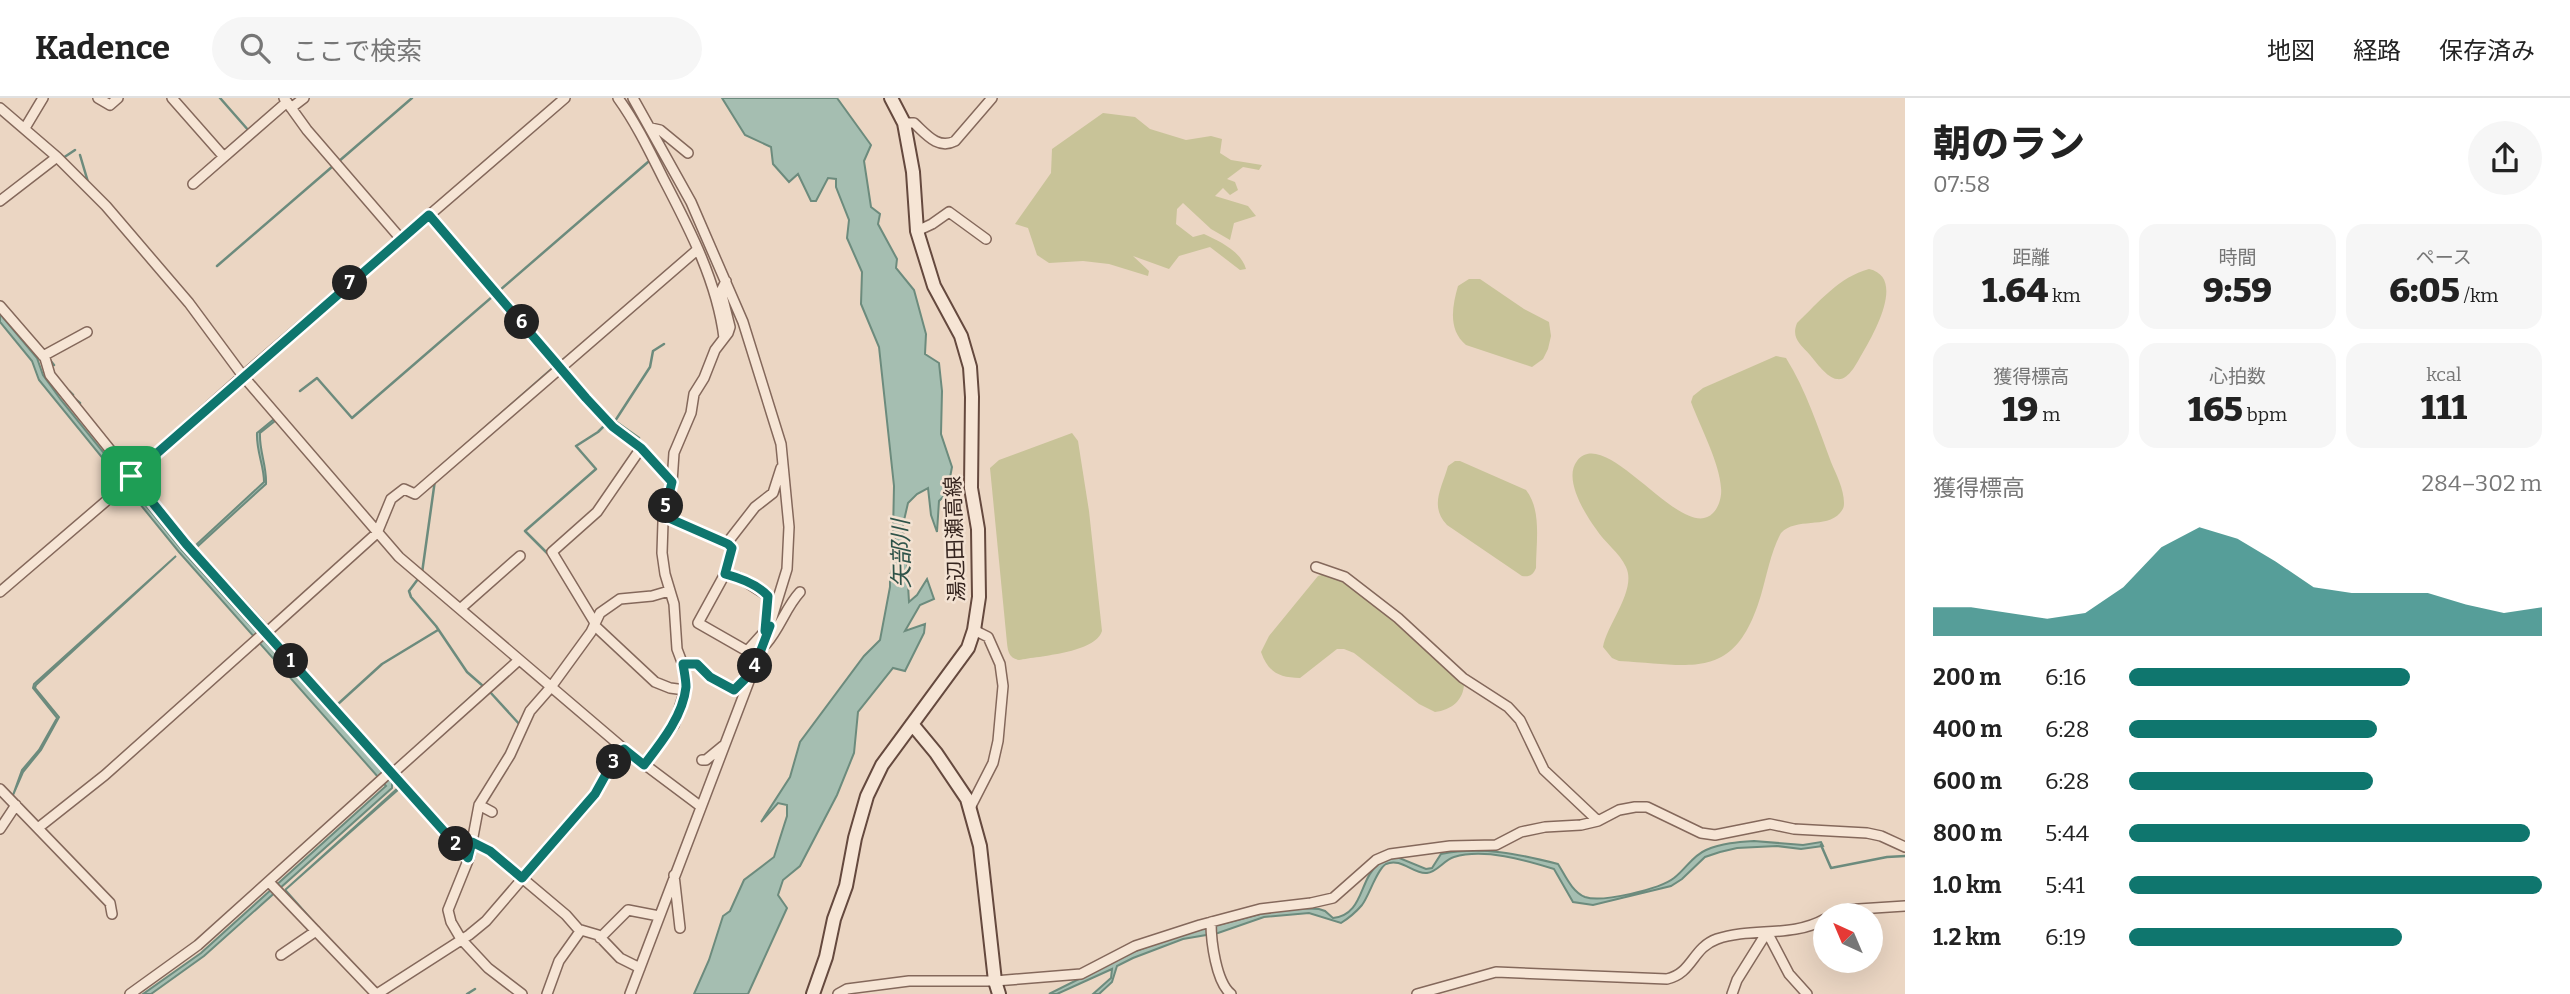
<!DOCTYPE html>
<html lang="ja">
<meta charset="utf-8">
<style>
:root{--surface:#fff;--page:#f6f6f6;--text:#222;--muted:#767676;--line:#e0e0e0;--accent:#0f766e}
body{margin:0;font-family:Bitter,"Noto Sans JP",serif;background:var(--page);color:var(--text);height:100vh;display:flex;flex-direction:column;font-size:26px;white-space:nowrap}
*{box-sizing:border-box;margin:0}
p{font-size:23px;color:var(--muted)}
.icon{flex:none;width:38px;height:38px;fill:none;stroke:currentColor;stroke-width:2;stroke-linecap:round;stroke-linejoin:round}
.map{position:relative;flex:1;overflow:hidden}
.side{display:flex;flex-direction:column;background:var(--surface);width:665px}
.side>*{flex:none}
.needle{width:46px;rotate:316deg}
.fabs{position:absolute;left:1813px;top:805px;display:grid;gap:14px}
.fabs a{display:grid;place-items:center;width:70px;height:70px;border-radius:50%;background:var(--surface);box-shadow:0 7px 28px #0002;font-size:35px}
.pin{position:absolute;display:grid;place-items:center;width:60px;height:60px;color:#fff;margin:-30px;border-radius:14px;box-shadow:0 4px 10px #0006}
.km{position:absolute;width:35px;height:35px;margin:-18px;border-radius:50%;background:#222;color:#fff;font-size:19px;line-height:35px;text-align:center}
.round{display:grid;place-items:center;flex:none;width:74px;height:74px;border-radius:37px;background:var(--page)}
.summary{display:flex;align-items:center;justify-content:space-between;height:119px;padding:0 28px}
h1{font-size:38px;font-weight:800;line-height:52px}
.stats{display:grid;grid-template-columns:repeat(3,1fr);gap:10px;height:119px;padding:7px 28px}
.stats div{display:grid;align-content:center;border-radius:18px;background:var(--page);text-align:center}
.stats b{font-size:35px;font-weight:800}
.stats small{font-size:19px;font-weight:400}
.stats p{font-size:19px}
.chart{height:196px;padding:14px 28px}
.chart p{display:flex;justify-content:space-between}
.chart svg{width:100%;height:126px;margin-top:7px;fill:var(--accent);opacity:.7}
ul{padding:0 28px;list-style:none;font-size:23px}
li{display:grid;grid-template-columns:112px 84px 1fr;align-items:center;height:52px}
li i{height:18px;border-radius:9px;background:var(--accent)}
header{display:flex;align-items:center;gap:42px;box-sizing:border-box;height:98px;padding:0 35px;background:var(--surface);border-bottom:2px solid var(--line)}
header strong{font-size:33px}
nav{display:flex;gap:38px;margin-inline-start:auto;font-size:24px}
.search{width:490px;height:63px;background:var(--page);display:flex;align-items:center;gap:18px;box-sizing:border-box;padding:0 24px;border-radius:38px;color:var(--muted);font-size:26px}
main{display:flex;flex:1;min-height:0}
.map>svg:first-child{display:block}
.green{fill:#c8c398}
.water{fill:#a5beb1;stroke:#6c8b7d;stroke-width:2}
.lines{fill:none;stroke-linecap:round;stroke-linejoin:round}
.stream{stroke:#6c8b7d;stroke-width:2.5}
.street-casing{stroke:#84685b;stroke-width:12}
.secondary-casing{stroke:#65493e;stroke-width:16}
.street{stroke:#f6e5d5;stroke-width:9}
.secondary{stroke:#f6e5d5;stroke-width:12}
.route-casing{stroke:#fff;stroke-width:14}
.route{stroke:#0f766e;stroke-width:9}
.labels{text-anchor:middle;stroke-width:5;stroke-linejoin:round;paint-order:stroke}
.street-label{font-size:21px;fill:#35241e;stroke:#f3e2d2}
.water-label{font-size:23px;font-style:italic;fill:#2e5349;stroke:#f3e2d2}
</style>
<header>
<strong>Kadence</strong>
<div class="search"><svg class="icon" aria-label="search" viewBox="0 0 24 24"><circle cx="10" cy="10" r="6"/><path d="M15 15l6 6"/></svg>ここで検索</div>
<nav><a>地図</a><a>経路</a><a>保存済み</a></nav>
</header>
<main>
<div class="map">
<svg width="1905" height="896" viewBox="0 0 1905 896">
<rect width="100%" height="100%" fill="#ebd6c3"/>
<path class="green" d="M1103 15 1135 19 1150 31 1186 42 1211 38 1222 41 1220 55 1231 62 1262 67 1259 72 1243 69 1227 81 1235 84 1238 92 1230 97 1223 90 1215 98 1248 108 1256 118 1234 125 1230 142 1211 131 1183 105 1177 111 1176 126 1193 139 1204 136C1219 143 1241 153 1246 171L1240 172 1210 149 1179 158 1169 171 1133 158 1149 173 1148 178 1109 166 1083 163 1049 165 1037 157 1028 130 1015 126 1051 75 1052 51Z
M1869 171C1905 179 1876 232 1862 256 1857 264 1849 283 1837 281 1827 280 1816 264 1810 257 1800 246 1791 240 1797 225 1819 204 1839 179 1869 171Z
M1469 181H1480L1524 211 1549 224 1551 238 1548 251 1543 261 1532 269 1466 247C1448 232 1452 209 1458 188Z
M1776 258 1786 260C1806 292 1818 329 1831 364 1836 376 1844 391 1844 405 1844 410 1843 411 1840 415 1826 431 1796 419 1781 435 1771 453 1767 477 1761 497 1735 584 1694 567 1619 563L1612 560 1603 549C1607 526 1637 492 1626 469 1620 455 1604 444 1596 431 1585 416 1563 381 1577 363 1606 325 1683 447 1713 415 1719 409 1722 398 1721 390 1720 366 1700 328 1691 304L1693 298 1703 290Z
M1072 335 1078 343 1089 413 1102 533C1095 555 1039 558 1019 562 1009 560 1008 554 1007 545L990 370 999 362Z
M1455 363H1460L1526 392C1542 412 1536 445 1536 470 1533 477 1530 479 1522 478L1447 427C1429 408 1442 390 1448 368Z
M1338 472 1464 583C1465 601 1452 612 1435 614L1419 606 1354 555 1344 551H1337L1300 580C1279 580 1268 574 1261 554L1269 538 1318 478Z"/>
<path class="water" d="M722 0H837L871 47 864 63 871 109 880 116 878 126 897 161 896 170 914 192 926 236 925 256 939 265 942 293 941 336 952 369 947 395 939 403 937 434 931 417 928 390 917 396 908 405 902 431 909 453 907 470 909 504 917 497 927 481 934 501 920 507 905 533 925 526 924 535 905 573 893 570 858 614 854 655 837 697 800 768 783 782 778 797 787 810 748 896H694L709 862 723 818 730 813 744 782 774 759 787 718V707L778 705 761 724 790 679 800 644 864 558 880 542 890 489V478L898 449 893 435 894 388 879 249 861 206 862 174 847 140 849 122 836 89V81L828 80 816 103H811L798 76 789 84 773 66 771 49 745 37Z
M0 216 37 260 43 277 61 302 182 452 392 683V690L204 858 151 896H143L201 855 386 688 179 454 39 282 32 263 0 224Z
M274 321 275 323 260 335C259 353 267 368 266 386L198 448 197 446 264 384C264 367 256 353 257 335Z
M138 378 190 442 266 526 265 527 189 444Z
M176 458 36 587 35 590 59 619 41 652 23 674 13 697 22 672 39 652 57 620 33 590 34 586Z
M398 690 399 691 285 792Z
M1754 743 1803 747 1821 744 1823 748 1801 751 1777 748 1737 750 1720 754 1705 759 1682 781 1671 788 1593 807 1573 804 1554 771C1525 762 1484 750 1454 759 1444 762 1437 774 1427 775 1414 777 1401 759 1386 766 1377 771 1369 798 1362 807 1356 814 1349 820 1341 825L1309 815 1264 819 1218 835 1183 841 1133 860 1117 868 1112 884 1099 896H1093L1111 880 1112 871 1057 896H1049L1133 854 1179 837 1264 815 1297 810 1319 811 1325 813 1333 820C1363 817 1359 783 1377 767 1382 762 1390 761 1397 759L1426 771 1432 770 1441 756C1482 748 1519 756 1558 766 1565 777 1572 794 1585 799 1602 805 1660 791 1674 780 1686 771 1692 758 1706 752 1722 745 1738 744 1754 743Z"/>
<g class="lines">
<path class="stream" d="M220 0 249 33
M80 57 88 84
M63 60 75 52
M338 64 412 0
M217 168 333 68
M49 261 54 267
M559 265 581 247
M69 293 73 297
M300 293 317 280 352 320 648 64
M75 301 80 305
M639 340 615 323 650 269 653 253 664 246
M415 391 554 269
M547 455 525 433 596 371 576 348 598 334 604 328
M422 475 435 382
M490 594 521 628
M338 606 382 566 438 532
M416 649 483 588 467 574 436 528 411 499 409 493 418 481
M400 677 405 683
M1821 747 1831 770 1887 759 1905 758
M286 793 318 829
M448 826 455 838
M467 896 475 891"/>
<defs>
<path id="street" d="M98 0 110 7 118 0
M172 0 224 59
M284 0 307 32 401 141
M618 0C636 25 649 52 663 80 689 130 717 183 724 240
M0 10 57 59 106 108 189 205 243 278 399 459 624 651 700 708
M291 10 304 0
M904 25H914C926 36 938 52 955 43L992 0
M25 30 43 0
M651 30 660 32 688 55
M193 86 287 4
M0 103 57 59
M429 117 586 300 613 329 641 350 672 384
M917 133 932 126 949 114 986 141
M0 208 45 260 50 277 186 446 469 760
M43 258 87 234
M131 378 243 278 565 0
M664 418 728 446 732 450 726 474 698 525 747 553 766 532
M727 445 755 409 773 395 781 370
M1316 469 1345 479 1398 520 1463 580 1508 609 1520 622 1544 672 1598 723
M725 476 738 479 768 498 766 528
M0 494 133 380
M460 511 520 458
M595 525 552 454 597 414 641 350
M594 527 655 584 670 590 685 592
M266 535 377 435 391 401 404 391 415 396 697 152
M766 546C780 530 786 509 800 494
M683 567 697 566 710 579 734 592 750 576
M702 662H706L723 648
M644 667 674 627 686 589 683 567 677 551 674 506 665 476 662 455 663 424 672 384 674 355 691 315 694 296 704 280 715 252 728 235 730 229 721 193 726 183
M393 675 519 562
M0 691 110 805 112 816
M479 707 492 714
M970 710 993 665 998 643 1003 588 1000 566 988 539 974 532
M38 730 105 677 265 534
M0 731 16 707
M472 744 490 753 566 817 580 833
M674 777 680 830
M269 784 376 896
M1833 817 1843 812 1905 808
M1211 824C1211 843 1216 884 1231 896
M1767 834 1789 876 1807 896
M600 840 628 812 659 818
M281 857 316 833
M130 896 198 847 391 673
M377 896 469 837 486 823 595 696 610 669 624 651
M522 896 488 870 461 841 451 824 448 812 469 760 479 707 510 657 530 613 551 589 591 534 600 515 620 501 652 498 669 493
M547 896 559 863 581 832 598 837 620 860 640 870
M630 896 767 536 787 471 789 429 781 346 743 224 691 104 633 0
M838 896 847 891 909 883H995L1081 876 1135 848 1200 827 1260 811 1311 805 1333 800 1376 762 1390 756 1450 748 1496 747 1521 734 1545 729 1581 727 1598 723 1619 712 1635 709H1647L1701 735 1715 737 1770 726 1794 731 1867 735 1881 738 1905 749
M1417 896 1496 874 1667 881C1693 875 1692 850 1717 841 1752 829 1792 840 1825 821
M1732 896 1737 882 1767 834"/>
<path id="secondary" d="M912 626 936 655 967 701 980 748 995 883 999 896
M813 896 826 859 834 821 846 788 855 740 867 698 882 667 968 550 974 532 979 499 978 431 971 390 972 299 970 269 961 238 934 188 917 133 913 74 904 25 891 0"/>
</defs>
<use href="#street" class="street-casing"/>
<use href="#secondary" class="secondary-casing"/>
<use href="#street" class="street"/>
<use href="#secondary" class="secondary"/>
</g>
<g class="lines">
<defs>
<path id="route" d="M429 117 586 300 613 329 641 350 672 384 664 418 728 446 732 450 725 476C740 480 757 486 768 498L765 533 770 528 753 573 734 592 710 579 697 566H683C684 573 686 582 686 589 683 618 661 645 644 667L624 651 610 669 595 696 522 780 490 753 472 744 468 760 186 446 131 378Z"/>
</defs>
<use href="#route" class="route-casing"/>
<use href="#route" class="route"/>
</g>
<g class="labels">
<g class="street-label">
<text transform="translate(955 441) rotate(-92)" y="7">湯辺田瀬高線</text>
</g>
<g class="water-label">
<text transform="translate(901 456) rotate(-91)" y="8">矢部川</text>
</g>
</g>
</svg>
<div class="fabs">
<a><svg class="needle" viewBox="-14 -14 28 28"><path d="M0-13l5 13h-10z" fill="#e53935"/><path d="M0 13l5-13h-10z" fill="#767676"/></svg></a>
</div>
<div class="pin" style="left:131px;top:378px;background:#1e9e55"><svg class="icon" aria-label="arrive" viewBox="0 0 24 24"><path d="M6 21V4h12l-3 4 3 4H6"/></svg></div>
<b class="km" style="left:291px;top:563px">1</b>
<b class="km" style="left:456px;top:746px">2</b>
<b class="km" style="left:614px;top:664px">3</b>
<b class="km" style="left:755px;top:568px">4</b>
<b class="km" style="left:666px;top:408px">5</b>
<b class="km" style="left:522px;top:224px">6</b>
<b class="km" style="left:350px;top:185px">7</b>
</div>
<section class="side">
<div class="summary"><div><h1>朝のラン</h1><p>07:58</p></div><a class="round"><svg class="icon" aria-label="share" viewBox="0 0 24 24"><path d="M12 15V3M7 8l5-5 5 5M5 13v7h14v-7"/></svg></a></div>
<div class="stats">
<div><p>距離</p><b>1.64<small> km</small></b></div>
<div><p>時間</p><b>9:59</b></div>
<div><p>ペース</p><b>6:05<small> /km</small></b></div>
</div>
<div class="stats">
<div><p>獲得標高</p><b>19<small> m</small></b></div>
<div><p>心拍数</p><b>165<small> bpm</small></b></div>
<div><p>kcal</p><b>111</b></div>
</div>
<div class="chart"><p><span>獲得標高</span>284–302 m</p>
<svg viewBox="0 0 160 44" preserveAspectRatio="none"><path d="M0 44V34L10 34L20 36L30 38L40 36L50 27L60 13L70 6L80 10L90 18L100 27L110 29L120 29L130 29L140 33L150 36L160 34V44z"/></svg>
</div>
<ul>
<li><b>200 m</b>6:16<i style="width:68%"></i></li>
<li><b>400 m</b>6:28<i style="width:60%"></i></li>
<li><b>600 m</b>6:28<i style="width:59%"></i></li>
<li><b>800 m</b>5:44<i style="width:97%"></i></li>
<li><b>1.0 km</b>5:41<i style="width:100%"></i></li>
<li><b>1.2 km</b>6:19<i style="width:66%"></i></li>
</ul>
</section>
</main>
